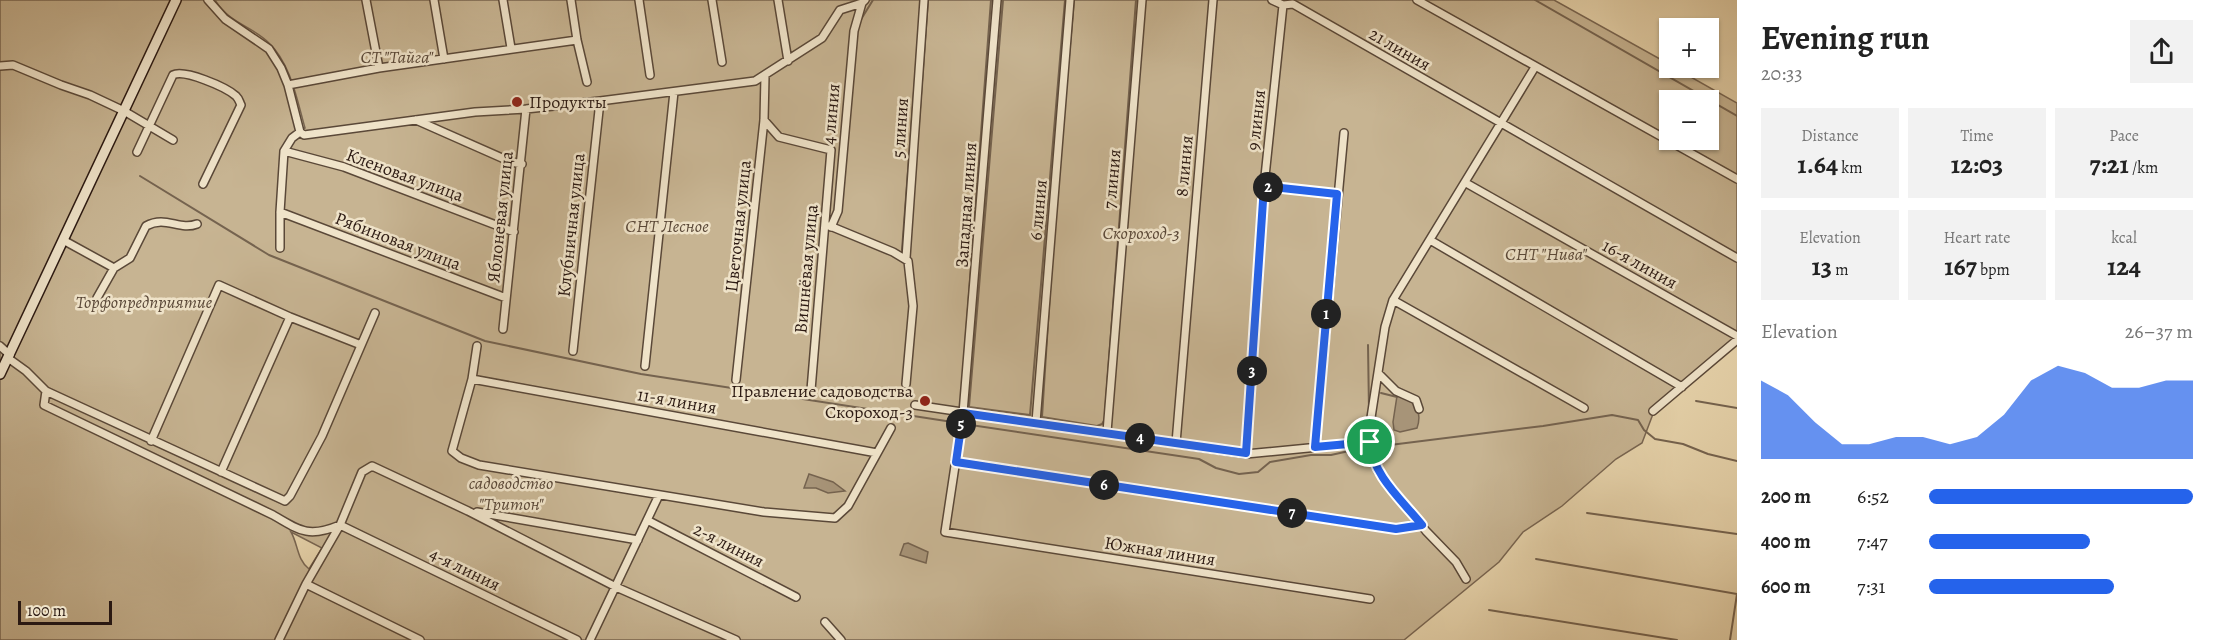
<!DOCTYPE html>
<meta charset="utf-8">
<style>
:root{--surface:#fff;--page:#f2f2f2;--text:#222;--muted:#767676;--accent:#2563eb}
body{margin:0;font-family:Alegreya,serif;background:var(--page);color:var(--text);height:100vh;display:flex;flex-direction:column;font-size:22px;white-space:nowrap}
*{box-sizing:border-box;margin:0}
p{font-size:20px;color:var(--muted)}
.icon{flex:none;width:33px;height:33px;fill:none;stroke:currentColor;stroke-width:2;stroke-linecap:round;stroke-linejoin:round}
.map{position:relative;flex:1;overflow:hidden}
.panel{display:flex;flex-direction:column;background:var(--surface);width:480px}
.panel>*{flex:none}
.buttons{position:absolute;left:1659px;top:18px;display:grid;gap:12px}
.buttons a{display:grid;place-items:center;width:60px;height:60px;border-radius:0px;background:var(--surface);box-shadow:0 2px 4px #0004;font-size:30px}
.scale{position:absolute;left:18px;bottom:15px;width:94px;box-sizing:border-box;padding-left:6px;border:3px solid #2b1912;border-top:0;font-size:16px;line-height:21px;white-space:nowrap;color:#2b1912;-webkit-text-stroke:4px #efe3c9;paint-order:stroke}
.pin{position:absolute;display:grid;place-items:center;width:51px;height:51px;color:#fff;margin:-26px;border:3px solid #fff;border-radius:50%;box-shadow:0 2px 6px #0007}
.km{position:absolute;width:30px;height:30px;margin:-15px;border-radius:50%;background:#222;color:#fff;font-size:16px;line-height:30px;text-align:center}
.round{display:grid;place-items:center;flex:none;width:63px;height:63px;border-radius:0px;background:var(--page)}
.overview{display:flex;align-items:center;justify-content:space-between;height:102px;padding:0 24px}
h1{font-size:33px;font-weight:600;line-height:45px}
.figures{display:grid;grid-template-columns:repeat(3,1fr);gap:9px;height:102px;padding:6px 24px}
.figures div{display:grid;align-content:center;border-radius:0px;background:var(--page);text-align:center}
.figures b{font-size:26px;font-weight:600}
.figures small{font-size:16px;font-weight:400}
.figures p{font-size:16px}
.chart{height:168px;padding:12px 24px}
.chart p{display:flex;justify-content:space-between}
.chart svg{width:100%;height:108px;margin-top:6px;fill:var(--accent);opacity:.7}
ul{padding:0 24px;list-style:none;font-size:20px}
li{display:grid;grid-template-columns:96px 72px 1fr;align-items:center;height:45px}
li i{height:15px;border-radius:8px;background:var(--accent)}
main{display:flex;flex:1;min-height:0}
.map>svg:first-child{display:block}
.green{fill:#c7b492;stroke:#796652;stroke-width:1.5;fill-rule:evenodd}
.water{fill:#a79478;stroke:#75634f;stroke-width:1.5}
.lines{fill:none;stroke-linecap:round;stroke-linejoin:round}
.stream{stroke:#75634f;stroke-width:2}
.street-casing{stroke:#5a4838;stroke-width:10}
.secondary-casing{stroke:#2b1912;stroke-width:12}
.street{stroke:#efe3c9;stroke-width:7}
.secondary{stroke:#efe3c9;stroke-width:9}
.route-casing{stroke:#fff;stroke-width:12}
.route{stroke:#2563eb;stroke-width:8}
.poi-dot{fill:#8f2418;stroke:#efe3c9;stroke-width:2}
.labels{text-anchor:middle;stroke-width:5;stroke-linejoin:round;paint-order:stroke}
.street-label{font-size:18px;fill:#2b1912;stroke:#efe3c9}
.park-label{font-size:18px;font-style:italic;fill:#5a4838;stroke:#efe3c9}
.poi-label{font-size:18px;fill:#2b1912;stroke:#efe3c9;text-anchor:start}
</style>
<main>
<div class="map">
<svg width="1737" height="640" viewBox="0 0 1737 640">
<rect width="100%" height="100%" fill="#e7d4ac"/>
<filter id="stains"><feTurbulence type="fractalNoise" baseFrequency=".00333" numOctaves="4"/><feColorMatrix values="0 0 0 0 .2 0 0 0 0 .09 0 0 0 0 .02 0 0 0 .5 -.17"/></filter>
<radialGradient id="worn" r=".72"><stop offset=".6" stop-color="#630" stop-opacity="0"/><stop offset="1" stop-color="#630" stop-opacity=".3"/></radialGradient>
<path class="green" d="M0 0H204L216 14 265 49 274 61 287 91 298 130 305 128C297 100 291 64 269 43 251 25 231 25 215 0H1554L1669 64 1670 68H1675L1737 103V344L1653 414 1642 443 1616 459 1562 506 1523 532 1499 562 1404 640H0ZM1670 100H1708V140H1670ZM291 532 322 548 309 569C297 560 298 544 291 532Z"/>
<path class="water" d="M1404 395C1417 402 1422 414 1417 428L1400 432 1394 430 1393 422 1397 396Z
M809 474 833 482 845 491 828 493 816 488H804Z
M908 543 928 552 926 563 900 555 904 544Z"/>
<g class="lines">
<path class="stream" d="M1003 0 969 407 1030 415 1065 0
M1535 0 1737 116
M860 21 873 0
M1069 57 1074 0
M919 123 928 0
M140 176 269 255 485 341 641 374 959 423
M902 250 920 12
M1052 260 1042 417 1097 426 1102 424 1105 419
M1368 345 1369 411
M1381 393 1397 397
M961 401 991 0
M1696 401 1737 408
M1105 413 1136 0
M964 424 1199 459 1216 468 1239 474 1258 472 1270 462 1311 455H1331L1358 449 1543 426 1612 415 1638 420 1644 430 1655 439 1683 444 1708 454 1737 461
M1587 513 1737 534
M1536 559 1737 594
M1489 610 1677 640
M1730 640 1737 594"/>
<defs>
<path id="street" d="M208 0 225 19 269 49 281 68 288 85 300 132 304 135 475 112 526 109 600 101 755 81 822 38 840 10 862 3 865 0
M366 0 379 68
M434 0 444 59
M503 0 511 48
M571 0 577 40 587 82
M639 0 650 75
M712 0 722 62
M778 0 788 61
M997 0 963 413 945 532 1370 599
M1272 0 1283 5 1293 4 1737 258
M1417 0 1737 179
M0 66 13 65 61 85 90 95 124 111 173 140
M288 85 379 68 577 40
M416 120 511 162 522 164
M764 120 779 137 831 150 811 390
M284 151 344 167 514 232
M137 152 173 75C184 69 226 87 236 96 239 99 239 101 241 105L203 184
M1466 183 1737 336
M1264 186 1337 194
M280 212 506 298
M830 226 893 252 908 261 913 306 906 384
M831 227 838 211 854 31 862 3
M63 240 114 268
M1430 240 1682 387
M280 248V212L284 151 292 138 300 132
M906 258 924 0
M97 298 114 268 130 258 146 226C166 215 179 231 197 224
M1393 300 1584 408
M503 329 526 109
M0 346 10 355
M477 346 472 379 452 451 461 458 479 465 764 512 835 518 848 506 891 428
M573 351 600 101
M8 358 26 371 46 391 44 405 273 515C300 531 309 538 340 525L577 640
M645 366 674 92
M1379 374 1396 391 1416 400 1419 409
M472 379 877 453
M736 380 764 120 765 76
M46 391 285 501 290 496 322 436 375 313
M915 405 1246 454 1370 442
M1653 411 1737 340
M1036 422 1070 0
M1107 432 1142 0
M151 441 219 285 290 317 361 345
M1176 443 1213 0
M1315 446 1344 133
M1246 454 1264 186 1283 5
M955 462 1396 529 1422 525
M221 472 290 317
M477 512 638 540
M647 520 796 597
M1466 579 1456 562 1426 531 1378 471 1372 458 1370 424 1385 327 1393 300 1535 67
M306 584 420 640
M825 622 841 640
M279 640 306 584 340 525 362 472 372 466 468 511 616 587 736 640
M590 640 659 495"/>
<path id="secondary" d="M0 374 176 0"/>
</defs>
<use href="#street" class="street-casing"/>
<use href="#secondary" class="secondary-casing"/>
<use href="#street" class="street"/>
<use href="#secondary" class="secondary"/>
</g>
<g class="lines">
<defs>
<path id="route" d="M1264 186 1337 194 1315 447 1370 442C1372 475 1402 500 1422 525L1396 529 956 462 963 413 1246 453Z"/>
</defs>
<use href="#route" class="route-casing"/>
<use href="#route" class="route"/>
</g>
<g class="poi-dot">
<circle cx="517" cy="102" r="6"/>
<circle cx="925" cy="401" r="6"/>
</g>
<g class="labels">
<g class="street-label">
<text transform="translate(1400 49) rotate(30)" y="6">21 линия</text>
<text transform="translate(831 114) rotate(-85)" y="6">4 линия</text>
<text transform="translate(1256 120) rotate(-84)" y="6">9 линия</text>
<text transform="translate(900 128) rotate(-86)" y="6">5 линия</text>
<text transform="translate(1184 166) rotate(-85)" y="6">8 линия</text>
<text transform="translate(405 175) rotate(20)" y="6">Кленовая улица</text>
<text transform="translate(1112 179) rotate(-85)" y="6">7 линия</text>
<text transform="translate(966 205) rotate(-86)" y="6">Западная линия</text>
<text transform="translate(1038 210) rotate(-85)" y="6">6 линия</text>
<text transform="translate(500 217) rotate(-84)" y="6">Яблоневая улица</text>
<text transform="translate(571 225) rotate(-84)" y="6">Клубничная улица</text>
<text transform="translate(738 226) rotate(-84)" y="6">Цветочная улица</text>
<text transform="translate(398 241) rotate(21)" y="6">Рябиновая улица</text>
<text transform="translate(1640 264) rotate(29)" y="6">16-я линия</text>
<text transform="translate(806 269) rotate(-85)" y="6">Вишнёвая улица</text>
<text transform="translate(677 401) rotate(10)" y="6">11-я линия</text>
<text transform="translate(729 545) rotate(27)" y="6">2-я линия</text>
<text transform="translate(1160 551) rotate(9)" y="6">Южная линия</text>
<text transform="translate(465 569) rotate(26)" y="6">4-я линия</text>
</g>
<g class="park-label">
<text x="397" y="63">СТ "Тайга"</text>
<text x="667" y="232">СНТ Лесное</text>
<text x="1141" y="239">Скороход-3</text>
<text x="1546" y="260">СНТ "Нива"</text>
<text x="144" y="308">Торфопредприятие</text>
<text x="511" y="489">садоводство<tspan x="511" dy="21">"Тритон"</tspan></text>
</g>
<g class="poi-label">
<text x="529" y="108">Продукты</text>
<text x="913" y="397" text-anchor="end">Правление садоводства<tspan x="913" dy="21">Скороход-3</tspan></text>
</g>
</g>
<rect width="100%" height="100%" filter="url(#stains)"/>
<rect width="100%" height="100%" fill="url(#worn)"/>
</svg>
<div class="buttons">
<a>+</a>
<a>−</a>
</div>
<div class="scale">100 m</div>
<div class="pin" style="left:1370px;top:442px;background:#1e9e55"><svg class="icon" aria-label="arrive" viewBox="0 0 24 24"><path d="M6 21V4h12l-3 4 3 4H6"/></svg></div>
<b class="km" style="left:1326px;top:314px">1</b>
<b class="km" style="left:1268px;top:187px">2</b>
<b class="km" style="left:1252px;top:371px">3</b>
<b class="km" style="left:1140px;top:438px">4</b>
<b class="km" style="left:961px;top:424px">5</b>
<b class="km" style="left:1104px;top:485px">6</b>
<b class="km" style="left:1292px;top:513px">7</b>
</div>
<section class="panel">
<div class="overview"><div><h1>Evening run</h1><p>20:33</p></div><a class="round"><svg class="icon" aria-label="share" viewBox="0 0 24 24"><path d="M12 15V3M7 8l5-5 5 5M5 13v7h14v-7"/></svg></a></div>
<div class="figures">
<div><p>Distance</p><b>1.64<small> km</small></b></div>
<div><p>Time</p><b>12:03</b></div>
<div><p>Pace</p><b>7:21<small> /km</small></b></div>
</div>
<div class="figures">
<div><p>Elevation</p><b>13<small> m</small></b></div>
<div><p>Heart rate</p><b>167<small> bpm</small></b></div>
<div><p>kcal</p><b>124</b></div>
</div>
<div class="chart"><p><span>Elevation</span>26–37 m</p>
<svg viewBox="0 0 160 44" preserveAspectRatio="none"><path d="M0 44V12L10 18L20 29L30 38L40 38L50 35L60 35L70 38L80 35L90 26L100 12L110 6L120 9L130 15L140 15L150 12L160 12V44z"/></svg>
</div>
<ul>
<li><b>200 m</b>6:52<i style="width:100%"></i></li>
<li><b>400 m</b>7:47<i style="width:61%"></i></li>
<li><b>600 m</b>7:31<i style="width:70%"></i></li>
</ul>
</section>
</main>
